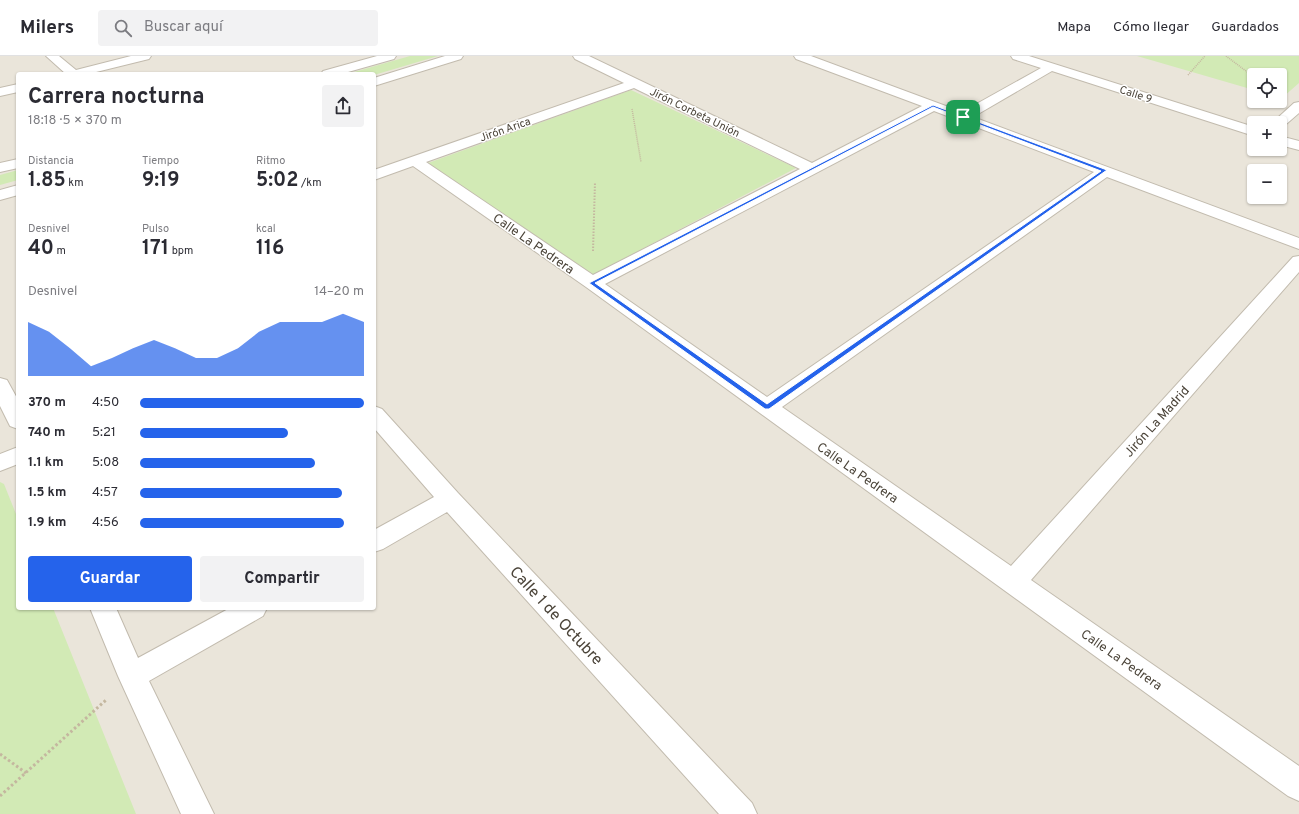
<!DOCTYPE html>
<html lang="es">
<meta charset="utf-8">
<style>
:root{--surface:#fff;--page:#f2f2f3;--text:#2b2b33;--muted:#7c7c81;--line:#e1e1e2;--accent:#2563eb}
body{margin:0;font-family:Overpass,sans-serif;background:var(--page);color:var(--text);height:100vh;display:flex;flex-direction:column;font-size:15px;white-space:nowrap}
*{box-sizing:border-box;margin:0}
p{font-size:13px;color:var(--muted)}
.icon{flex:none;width:22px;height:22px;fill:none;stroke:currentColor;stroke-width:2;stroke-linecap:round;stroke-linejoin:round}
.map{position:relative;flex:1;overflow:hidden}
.drawer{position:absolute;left:16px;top:16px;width:360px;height:538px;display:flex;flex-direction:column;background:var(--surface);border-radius:4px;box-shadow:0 1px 3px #0004}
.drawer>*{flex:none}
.controls{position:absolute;left:1247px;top:12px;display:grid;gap:8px}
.controls a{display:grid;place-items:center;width:40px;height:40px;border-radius:4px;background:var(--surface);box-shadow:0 1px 3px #0004;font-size:20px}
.pin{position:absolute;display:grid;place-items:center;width:34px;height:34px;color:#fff;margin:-17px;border-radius:8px;box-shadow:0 2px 6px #0006}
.round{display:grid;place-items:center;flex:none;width:42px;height:42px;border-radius:4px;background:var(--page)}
.headline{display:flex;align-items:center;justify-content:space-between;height:68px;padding:0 12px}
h1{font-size:22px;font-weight:700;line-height:30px}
.stats{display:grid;grid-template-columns:repeat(3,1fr);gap:6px;height:68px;padding:4px 12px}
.stats div{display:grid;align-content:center}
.stats b{font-size:20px;font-weight:700}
.stats small{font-size:11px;font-weight:400}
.stats p{font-size:11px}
.chart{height:112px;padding:8px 12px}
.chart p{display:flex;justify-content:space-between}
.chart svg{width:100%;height:72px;margin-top:4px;fill:var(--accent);opacity:.7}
.action{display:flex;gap:8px;margin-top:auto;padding:8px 12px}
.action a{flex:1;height:46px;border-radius:4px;background:var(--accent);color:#fff;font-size:16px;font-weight:700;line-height:46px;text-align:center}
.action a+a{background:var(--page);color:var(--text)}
ul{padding:0 12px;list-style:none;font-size:13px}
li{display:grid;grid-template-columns:64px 48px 1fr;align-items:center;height:30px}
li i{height:10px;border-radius:5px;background:var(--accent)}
header{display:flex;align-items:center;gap:24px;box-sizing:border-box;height:56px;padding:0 20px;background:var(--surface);border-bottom:1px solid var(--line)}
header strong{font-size:19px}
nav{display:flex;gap:22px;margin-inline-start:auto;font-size:14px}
.search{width:280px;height:36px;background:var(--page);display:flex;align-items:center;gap:10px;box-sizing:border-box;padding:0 14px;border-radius:4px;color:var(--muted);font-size:15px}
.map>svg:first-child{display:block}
.residential{fill:#eae5da;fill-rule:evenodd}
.green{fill:#d2eab5}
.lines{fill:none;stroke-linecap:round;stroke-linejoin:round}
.minor-casing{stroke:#c2bbae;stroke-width:2}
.path-far2{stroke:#c4b79f;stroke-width:1.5;stroke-dasharray:1 1;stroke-linecap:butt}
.path-far1{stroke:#c4b79f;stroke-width:2;stroke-dasharray:1.5 1.5;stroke-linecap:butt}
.path{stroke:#c4b79f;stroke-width:3;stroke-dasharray:2.5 2.5;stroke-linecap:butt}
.minor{fill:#fff;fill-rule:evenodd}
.route{fill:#2563eb;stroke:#fff;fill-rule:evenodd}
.labels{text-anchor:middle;stroke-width:3;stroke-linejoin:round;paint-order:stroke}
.far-street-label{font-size:11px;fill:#4b4439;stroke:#fff}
.street-label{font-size:13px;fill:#4b4439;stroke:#fff}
.near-street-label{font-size:16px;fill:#4b4439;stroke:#fff}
</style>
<header>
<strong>Milers</strong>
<div class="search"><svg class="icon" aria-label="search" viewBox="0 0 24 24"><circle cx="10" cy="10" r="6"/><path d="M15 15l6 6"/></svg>Buscar aquí</div>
<nav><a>Mapa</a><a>Cómo llegar</a><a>Guardados</a></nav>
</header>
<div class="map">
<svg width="1299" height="758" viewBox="0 0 1299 758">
<rect width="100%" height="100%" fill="#f6f3ec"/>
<path class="residential" d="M0 0H1299V758H0ZM18 18H374V552H18ZM1254 19H1280V45H1254ZM1254 67H1280V93H1254ZM1254 115H1280V141H1254Z"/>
<path class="green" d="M410 0H438L374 19 347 18Z
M1137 0H1299V27L1282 42 1280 41V19H1254V34Z
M631 34 796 112 591 220 428 107Z
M18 114V124L0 129V119Z
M0 426 4 428 18 463V552H53L136 758H0Z"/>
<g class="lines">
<defs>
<path id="minor" d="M46 0H59L76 14 131 0H151L149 3 88 18H66Z
M377 0H396L394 3 341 18H321L323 15Z
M445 0H463L461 3 374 30V22Z
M573 0H589L812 107 922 50 796 3 794 0H811L962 56 1041 12 1013 3 1011 0H1029L1254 71V80L1052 15 973 61 1299 182V193L1107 121 782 351 1011 510 1293 201 1299 200V216L1031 524 1299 710V745L1288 740 586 231 413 110 374 124V114L624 27 575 3ZM634 32 800 113 593 219 426 106ZM934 55 1094 116 767 341 605 228Z
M18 28V36L0 40V32Z
M1299 46V57L1284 70 1280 71V67H1272L1294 47Z
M1280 80 1299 85V94L1280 89Z
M18 103V112L0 116V107Z
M18 129V139L0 144V134Z
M0 322 7 324 18 344V373L10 370 0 350Z
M374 350 382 353 458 437 752 747 757 758H719L447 456 383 493 374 496V474L434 441 374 372Z
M18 391V408L0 415V398Z
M90 552H116L138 602 230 552H267L263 560 149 625 214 758H181L118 620Z"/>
</defs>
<use href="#minor" class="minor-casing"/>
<path class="path-far2" d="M1226 0 1254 21
M1188 19 1205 0
M632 53 641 106"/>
<path class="path-far1" d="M593 195 595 126"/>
<path class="path" d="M0 698 26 717
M0 740 106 644"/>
<use href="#minor" class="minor"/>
</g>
<path class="route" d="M933 49 1107 114 769 353H765L589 227ZM933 51 1101 115 767 348 595 227Z"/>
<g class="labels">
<g class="far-street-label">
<text transform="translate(1136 38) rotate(18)" y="4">Calle 9</text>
<text transform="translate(695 56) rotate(26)" y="4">Jirón Corbeta Unión</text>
<text transform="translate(505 73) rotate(-19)" y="4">Jirón Arica</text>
</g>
<g class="street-label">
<text transform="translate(534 187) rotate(35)" y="5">Calle La Pedrera</text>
<text transform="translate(1156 365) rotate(-48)" y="5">Jirón La Madrid</text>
<text transform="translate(858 416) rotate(35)" y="5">Calle La Pedrera</text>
<text transform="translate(1122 603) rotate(35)" y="5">Calle La Pedrera</text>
</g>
<g class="near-street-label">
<text transform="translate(557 559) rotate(47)" y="6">Calle 1 de Octubre</text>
</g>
</g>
</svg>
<div class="controls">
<a><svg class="icon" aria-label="locate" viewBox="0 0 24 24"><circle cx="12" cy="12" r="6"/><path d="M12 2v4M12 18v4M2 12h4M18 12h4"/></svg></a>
<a>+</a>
<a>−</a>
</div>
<div class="pin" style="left:963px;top:61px;background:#1e9e55"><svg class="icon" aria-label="arrive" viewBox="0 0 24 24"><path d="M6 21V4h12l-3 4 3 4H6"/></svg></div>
<section class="drawer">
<div class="headline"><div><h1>Carrera nocturna</h1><p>18:18 · 5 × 370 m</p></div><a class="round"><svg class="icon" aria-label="share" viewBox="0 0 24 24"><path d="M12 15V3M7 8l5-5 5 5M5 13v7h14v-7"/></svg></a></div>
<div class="stats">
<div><p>Distancia</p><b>1.85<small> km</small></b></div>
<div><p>Tiempo</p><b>9:19</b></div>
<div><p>Ritmo</p><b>5:02<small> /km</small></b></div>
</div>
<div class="stats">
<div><p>Desnivel</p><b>40<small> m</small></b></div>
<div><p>Pulso</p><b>171<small> bpm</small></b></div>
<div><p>kcal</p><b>116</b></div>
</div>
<div class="chart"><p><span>Desnivel</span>14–20 m</p>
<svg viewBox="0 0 160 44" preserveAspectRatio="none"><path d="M0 44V11L10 17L20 27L30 38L40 33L50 27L60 22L70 27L80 33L90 33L100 27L110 17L120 11L130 11L140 11L150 6L160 11V44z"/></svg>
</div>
<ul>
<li><b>370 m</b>4:50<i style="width:100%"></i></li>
<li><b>740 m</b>5:21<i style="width:66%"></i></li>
<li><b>1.1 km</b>5:08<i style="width:78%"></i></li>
<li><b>1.5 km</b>4:57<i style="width:90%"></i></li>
<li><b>1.9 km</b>4:56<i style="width:91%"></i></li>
</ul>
<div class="action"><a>Guardar</a><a>Compartir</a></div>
</section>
</div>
